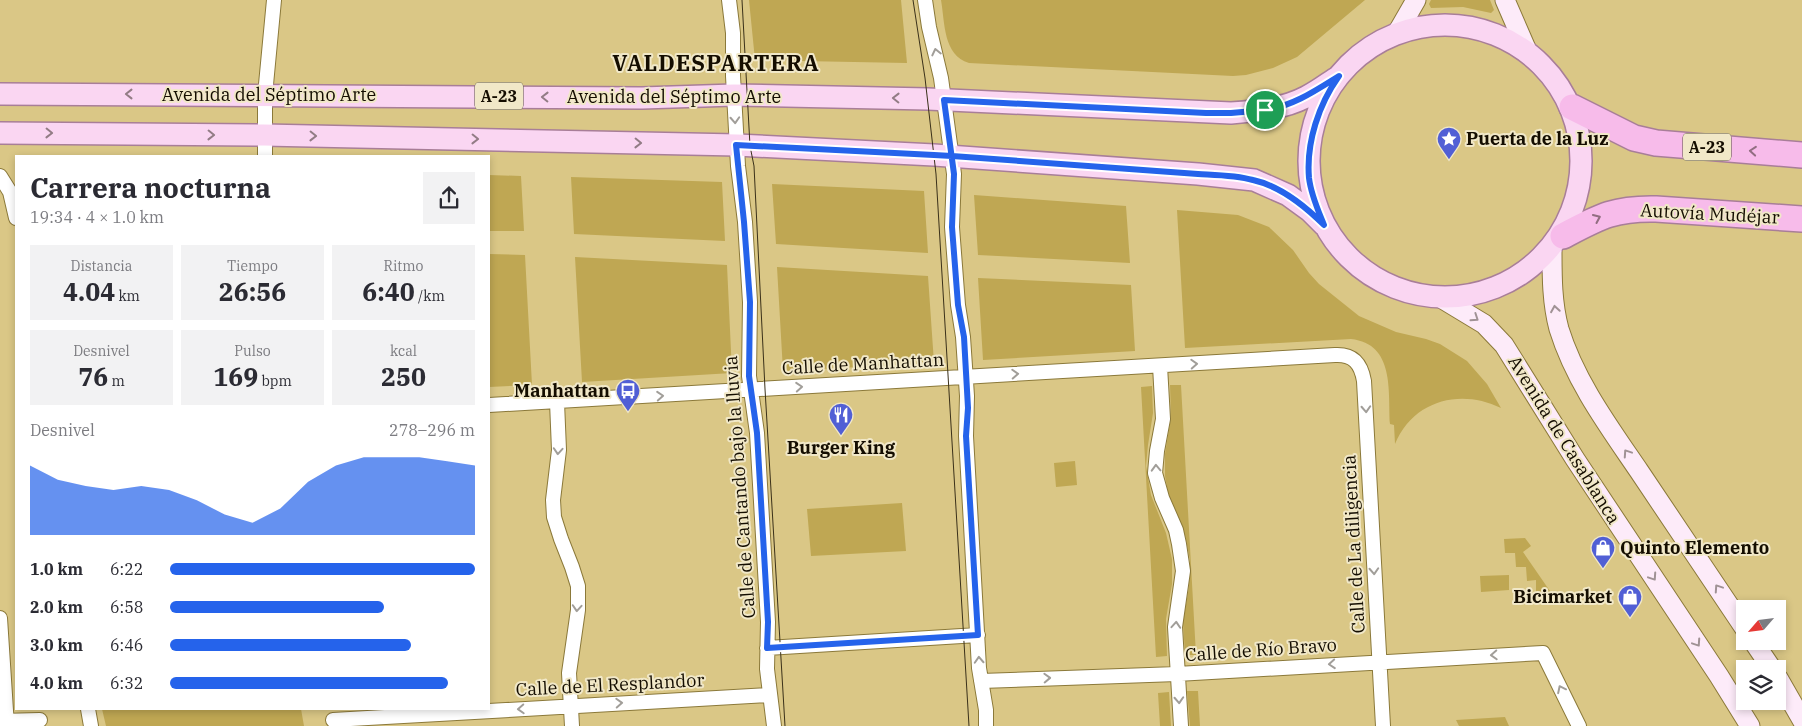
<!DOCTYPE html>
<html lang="es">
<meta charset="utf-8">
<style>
:root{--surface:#fff;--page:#f2f2f3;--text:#2b2b33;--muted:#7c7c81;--accent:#2563eb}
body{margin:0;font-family:"IBM Plex Serif",serif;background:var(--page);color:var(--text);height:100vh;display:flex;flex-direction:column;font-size:19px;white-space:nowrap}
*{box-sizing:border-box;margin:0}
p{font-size:16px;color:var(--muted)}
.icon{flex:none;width:28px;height:28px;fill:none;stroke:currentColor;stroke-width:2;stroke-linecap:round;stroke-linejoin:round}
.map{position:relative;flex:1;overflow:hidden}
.details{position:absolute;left:15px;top:155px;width:475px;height:555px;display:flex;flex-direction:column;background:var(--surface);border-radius:0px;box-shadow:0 2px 8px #0003}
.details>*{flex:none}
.needle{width:32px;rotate:242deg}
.tools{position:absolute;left:1736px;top:600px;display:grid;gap:10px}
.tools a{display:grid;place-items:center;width:50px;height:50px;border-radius:0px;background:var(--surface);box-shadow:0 2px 8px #0003;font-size:25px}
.pin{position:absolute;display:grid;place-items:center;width:42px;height:42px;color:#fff;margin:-21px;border:2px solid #fff;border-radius:50%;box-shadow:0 1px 5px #0007}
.round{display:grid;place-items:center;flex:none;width:52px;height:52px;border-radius:0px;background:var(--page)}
.overview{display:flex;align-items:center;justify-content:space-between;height:85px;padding:0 15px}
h1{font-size:28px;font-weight:700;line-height:38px}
.stats{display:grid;grid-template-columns:repeat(3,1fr);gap:8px;height:85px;padding:5px 15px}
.stats div{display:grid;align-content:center;border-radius:0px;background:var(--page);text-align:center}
.stats b{font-size:25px;font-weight:700}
.stats small{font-size:14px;font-weight:400}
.stats p{font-size:14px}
.chart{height:140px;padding:10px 15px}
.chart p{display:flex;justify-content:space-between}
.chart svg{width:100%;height:90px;margin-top:5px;fill:var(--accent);opacity:.7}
ul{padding:0 15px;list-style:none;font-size:16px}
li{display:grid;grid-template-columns:80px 60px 1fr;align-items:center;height:38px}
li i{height:12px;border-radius:6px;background:var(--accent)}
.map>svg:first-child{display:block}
.green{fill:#bfa753}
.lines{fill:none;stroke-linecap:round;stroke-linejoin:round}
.minor-casing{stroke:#8b793a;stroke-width:16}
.secondary-casing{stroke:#8b793a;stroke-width:21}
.primary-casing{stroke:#a87e98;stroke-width:24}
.motorway-casing{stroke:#a87e98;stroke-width:28}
.minor{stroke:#fff;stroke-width:14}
.secondary{stroke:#fdebf9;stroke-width:19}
.primary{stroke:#fad6f2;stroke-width:21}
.motorway{stroke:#f7bbea;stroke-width:25}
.tram{stroke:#3a3019;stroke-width:1}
.oneway{stroke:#a19e99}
.oneway2{stroke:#927c85}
.oneway3{stroke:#916d81}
.oneway4{stroke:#a09295}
.route-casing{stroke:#fff;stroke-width:10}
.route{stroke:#2563eb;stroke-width:6}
.labels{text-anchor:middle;stroke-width:4;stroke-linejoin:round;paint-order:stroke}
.shield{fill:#f1e8c8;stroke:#564f3c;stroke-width:1}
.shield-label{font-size:16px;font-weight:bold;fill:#140d00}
.street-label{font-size:18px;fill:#140d00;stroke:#f1e8c8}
.poi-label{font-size:18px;font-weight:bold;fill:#140d00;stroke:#f1e8c8;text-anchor:start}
.district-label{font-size:22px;font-weight:bold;letter-spacing:1px;fill:#140d00;stroke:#f1e8c8}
</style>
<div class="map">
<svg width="1802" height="726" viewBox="0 0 1802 726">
<rect width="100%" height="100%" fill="#dac786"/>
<path class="green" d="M749 0H901L907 63 755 60Z
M941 0H1365L1297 57 1273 68 1246 75 1233 76 969 63C943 55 945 23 941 0Z
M1431 0H1490L1494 10 1491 13 1463 7 1431 8 1429 4Z
M489 175 521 176 524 231H489Z
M571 177 722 182 725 241 574 234Z
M772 184 924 191 928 253 776 244Z
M974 195 1126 206 1130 263 978 255Z
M1177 210 1238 215 1269 227 1293 250 1309 273 1319 284 1359 316 1396 332 1426 339 1440 344 1467 361 1487 384 1501 408C1461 388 1413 400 1395 444L1394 425 1390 424C1388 391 1395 344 1351 339L1185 348Z
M489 254 525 255 532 385 489 387Z
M575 257 727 265 732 373 582 382Z
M777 267 928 276 934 363 783 371Z
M978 278 1131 285 1135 351 983 360Z
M1170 385H1181L1196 655H1185L1183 622 1189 587 1190 560 1185 535 1168 493 1165 476V454L1171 417Z
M1152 386 1153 413 1148 445 1146 466 1151 495 1166 533 1172 559V584L1166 619 1167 656 1156 657 1141 387Z
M1075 461 1077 485 1056 487 1054 463Z
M902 503 906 551 811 556 807 509Z
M1525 538 1531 546 1523 552 1552 594 1536 595V580L1527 581 1526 567H1516L1515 553H1505L1504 539Z
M1509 575V590L1481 592 1480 576Z
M1187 691H1198L1200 726H1190Z
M1169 692 1171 726H1160L1158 693Z
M102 709H301L304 726H106Z
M1505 717 1509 726H1459L1456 720Z"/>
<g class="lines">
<defs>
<path id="minor" d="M729 0 733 33V76L738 166 745 222 750 302 749 376 757 433 768 622 767 669 774 726
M925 0 929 27 941 78 954 174 952 227 958 305 963 337 967 396 966 436 979 668 986 710V726
M265 156V95L274 0
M0 176 10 192 16 218
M1160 366 1163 419 1157 451 1155 473 1162 498 1176 530 1179 544 1183 571 1175 627 1181 726
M557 402 559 450 553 500 554 517 561 539 572 567 578 586V610L569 673 572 726
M489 405 1335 355C1353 354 1361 363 1364 381L1383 726
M0 618 7 726
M767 648 978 635
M981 681 1177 674 1543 653 1579 726
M88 709 91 726
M333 720 770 695
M0 721 40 720"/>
<path id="secondary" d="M1505 0 1528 53
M1397 33 1416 0
M1552 250C1552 277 1552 303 1559 329 1575 381 1609 427 1639 471 1674 524 1710 576 1745 629
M1441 298 1484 324 1504 345 1575 459 1719 676 1750 726
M1753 641 1772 669
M1778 678 1802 720"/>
<path id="primary" d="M1309 161a136 136 0 1 1 272 0a136 136 0 1 1-272 0Z
M0 94 642 98 734 95 928 99 1231 113C1257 111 1283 109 1306 97 1318 91 1328 83 1339 76
M0 133 264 135 737 145 934 155 1198 174 1254 180 1288 195 1310 211 1324 225"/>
<path id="motorway" d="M1572 107 1634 138 1656 143 1802 155
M1563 236C1599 217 1614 208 1656 209L1802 219"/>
</defs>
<use href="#minor" class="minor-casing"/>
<use href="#secondary" class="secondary-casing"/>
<use href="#primary" class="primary-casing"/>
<use href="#motorway" class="motorway-casing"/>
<use href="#minor" class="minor"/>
<use href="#secondary" class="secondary"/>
<use href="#primary" class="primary"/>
<use href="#motorway" class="motorway"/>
<path class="tram" d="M742 0 750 146 754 166 765 389 785 726
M913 0 925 78 936 174 969 726"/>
</g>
<defs><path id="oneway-chevron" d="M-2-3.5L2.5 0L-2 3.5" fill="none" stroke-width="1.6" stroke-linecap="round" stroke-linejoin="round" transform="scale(1.25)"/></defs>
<g class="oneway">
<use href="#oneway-chevron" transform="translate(936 52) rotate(-103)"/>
<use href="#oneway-chevron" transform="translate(735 120) rotate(87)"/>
<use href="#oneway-chevron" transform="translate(1194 364) rotate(-3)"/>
<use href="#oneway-chevron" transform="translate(1015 374) rotate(-3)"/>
<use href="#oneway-chevron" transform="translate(799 387) rotate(-4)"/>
<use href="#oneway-chevron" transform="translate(660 396) rotate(-4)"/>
<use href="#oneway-chevron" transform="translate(1366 409) rotate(87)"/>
<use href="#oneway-chevron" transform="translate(558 451) rotate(94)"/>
<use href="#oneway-chevron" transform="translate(1156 468) rotate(-92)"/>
<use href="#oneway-chevron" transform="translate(1374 571) rotate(87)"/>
<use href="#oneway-chevron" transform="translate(577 608) rotate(94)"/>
<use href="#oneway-chevron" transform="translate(1176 625) rotate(-86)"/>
<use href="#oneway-chevron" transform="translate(1494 655) rotate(177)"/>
<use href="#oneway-chevron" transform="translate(979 660) rotate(-93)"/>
<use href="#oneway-chevron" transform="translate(1332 664) rotate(176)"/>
<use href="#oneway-chevron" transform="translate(1047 678) rotate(-2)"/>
<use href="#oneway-chevron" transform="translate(1561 689) rotate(-116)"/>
<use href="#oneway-chevron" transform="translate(1179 700) rotate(87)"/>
<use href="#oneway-chevron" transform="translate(619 703) rotate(-3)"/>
<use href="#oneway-chevron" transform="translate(521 709) rotate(177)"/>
</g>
<g class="oneway2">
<use href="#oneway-chevron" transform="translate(129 94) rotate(-180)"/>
<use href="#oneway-chevron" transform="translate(545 97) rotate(-179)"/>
<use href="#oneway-chevron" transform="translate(896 98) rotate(-179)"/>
<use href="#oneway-chevron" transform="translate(49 133) rotate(1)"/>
<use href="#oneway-chevron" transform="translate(211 135) rotate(1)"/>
<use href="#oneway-chevron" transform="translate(313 136) rotate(1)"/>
<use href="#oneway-chevron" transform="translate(475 139) rotate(1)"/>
<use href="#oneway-chevron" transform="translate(638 143) rotate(1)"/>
</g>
<g class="oneway3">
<use href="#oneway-chevron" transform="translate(1753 151) rotate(-175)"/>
<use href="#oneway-chevron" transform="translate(1597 218) rotate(-24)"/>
</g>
<g class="oneway4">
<use href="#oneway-chevron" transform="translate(1555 309) rotate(-99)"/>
<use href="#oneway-chevron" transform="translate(1475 318) rotate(34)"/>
<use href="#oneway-chevron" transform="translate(1627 453) rotate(-124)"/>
<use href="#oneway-chevron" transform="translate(1653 577) rotate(56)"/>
<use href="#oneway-chevron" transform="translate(1718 588) rotate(-124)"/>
<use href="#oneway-chevron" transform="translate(1697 643) rotate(56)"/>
</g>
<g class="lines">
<defs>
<path id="route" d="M1265 110 1231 113H1206L944 100 954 174 952 227 958 305 964 337 968 408 966 436 978 635 767 648 768 622 757 433 749 376 750 302 744 222 736 145 934 155 952 156 1198 174C1216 175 1235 175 1253 180 1280 186 1305 206 1324 225 1318 210 1311 195 1309 178 1306 142 1319 104 1339 76 1315 91 1293 106 1265 110"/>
</defs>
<use href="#route" class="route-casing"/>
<use href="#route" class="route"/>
</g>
<defs>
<symbol id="sight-pin" viewBox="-11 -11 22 30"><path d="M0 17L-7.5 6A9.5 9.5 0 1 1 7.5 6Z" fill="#515fd5" stroke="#f1e8c8"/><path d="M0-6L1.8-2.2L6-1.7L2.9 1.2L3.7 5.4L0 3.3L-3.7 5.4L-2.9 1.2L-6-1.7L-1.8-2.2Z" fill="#fff"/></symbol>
<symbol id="bus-pin" viewBox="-11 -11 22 30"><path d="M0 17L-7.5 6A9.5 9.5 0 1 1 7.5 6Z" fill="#515fd5" stroke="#f1e8c8"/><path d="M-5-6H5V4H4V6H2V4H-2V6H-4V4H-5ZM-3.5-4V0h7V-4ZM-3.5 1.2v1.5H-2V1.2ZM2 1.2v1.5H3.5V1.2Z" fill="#fff"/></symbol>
<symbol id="restaurant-pin" viewBox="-11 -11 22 30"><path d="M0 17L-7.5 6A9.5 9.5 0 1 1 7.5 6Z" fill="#515fd5" stroke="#f1e8c8"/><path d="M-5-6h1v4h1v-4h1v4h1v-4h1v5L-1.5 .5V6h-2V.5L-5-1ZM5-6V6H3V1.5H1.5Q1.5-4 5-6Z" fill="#fff"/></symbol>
<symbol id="shop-pin" viewBox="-11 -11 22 30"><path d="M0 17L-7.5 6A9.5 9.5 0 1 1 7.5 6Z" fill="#515fd5" stroke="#f1e8c8"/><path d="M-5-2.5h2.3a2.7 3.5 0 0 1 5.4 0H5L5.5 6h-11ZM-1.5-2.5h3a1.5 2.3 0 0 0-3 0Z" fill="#fff"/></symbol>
</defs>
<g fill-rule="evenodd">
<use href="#sight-pin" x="1435" y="125" width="28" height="38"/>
<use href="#bus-pin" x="614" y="377" width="28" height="38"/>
<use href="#restaurant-pin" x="827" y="401" width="28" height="38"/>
<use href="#shop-pin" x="1589" y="534" width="28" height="38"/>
<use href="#shop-pin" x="1616" y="583" width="28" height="38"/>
</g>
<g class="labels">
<g class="shield">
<rect x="475" y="82.5" width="48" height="27" rx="4"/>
<rect x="1683" y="133.5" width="48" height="27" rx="4"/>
</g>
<g class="shield-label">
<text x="499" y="102">A-23</text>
<text x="1707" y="153">A-23</text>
</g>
<g class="street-label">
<text x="269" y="101">Avenida del Séptimo Arte</text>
<text x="674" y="103">Avenida del Séptimo Arte</text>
<text transform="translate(1710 214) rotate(3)" y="6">Autovía Mudéjar</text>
<text transform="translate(863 364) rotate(-3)" y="6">Calle de Manhattan</text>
<text transform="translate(1564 440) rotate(58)" y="6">Avenida de Casablanca</text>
<text transform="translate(740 487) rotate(-94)" y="6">Calle de Cantando bajo la lluvia</text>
<text transform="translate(1354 544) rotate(-93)" y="6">Calle de La diligencia</text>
<text transform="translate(1261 650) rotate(-4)" y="6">Calle de Río Bravo</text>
<text transform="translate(610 685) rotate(-3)" y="6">Calle de El Resplandor</text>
</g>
<g class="poi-label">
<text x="1466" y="145">Puerta de la Luz</text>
<text x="610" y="397" text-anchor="end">Manhattan</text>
<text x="841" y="454" text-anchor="middle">Burger King</text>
<text x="1620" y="554">Quinto Elemento</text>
<text x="1612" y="603" text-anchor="end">Bicimarket</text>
</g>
<g class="district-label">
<text x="716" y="71">VALDESPARTERA</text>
</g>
</g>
</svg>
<div class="tools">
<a><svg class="needle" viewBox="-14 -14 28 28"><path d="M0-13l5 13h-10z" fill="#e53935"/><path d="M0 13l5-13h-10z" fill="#7c7c81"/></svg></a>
<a><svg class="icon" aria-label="layers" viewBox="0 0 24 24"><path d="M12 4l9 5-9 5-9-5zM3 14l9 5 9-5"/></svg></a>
</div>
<div class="pin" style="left:1265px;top:110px;background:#1e9e55"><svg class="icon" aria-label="arrive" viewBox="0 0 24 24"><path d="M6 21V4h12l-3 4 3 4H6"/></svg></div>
<section class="details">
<div class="overview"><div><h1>Carrera nocturna</h1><p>19:34 · 4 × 1.0 km</p></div><a class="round"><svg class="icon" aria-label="share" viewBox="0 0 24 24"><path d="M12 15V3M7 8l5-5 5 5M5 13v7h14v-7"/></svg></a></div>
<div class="stats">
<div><p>Distancia</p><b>4.04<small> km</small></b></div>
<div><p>Tiempo</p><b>26:56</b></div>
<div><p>Ritmo</p><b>6:40<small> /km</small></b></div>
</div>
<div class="stats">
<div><p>Desnivel</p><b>76<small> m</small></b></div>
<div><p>Pulso</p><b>169<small> bpm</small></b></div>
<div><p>kcal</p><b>250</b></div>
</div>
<div class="chart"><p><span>Desnivel</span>278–296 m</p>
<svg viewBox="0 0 160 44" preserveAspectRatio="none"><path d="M0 44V10L10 17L20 20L30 22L40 20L50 22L60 27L70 34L80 38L90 31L100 18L110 10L120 6L130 6L140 6L150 8L160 10V44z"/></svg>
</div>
<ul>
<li><b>1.0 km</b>6:22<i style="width:100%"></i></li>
<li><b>2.0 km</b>6:58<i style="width:70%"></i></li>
<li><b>3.0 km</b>6:46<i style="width:79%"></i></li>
<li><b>4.0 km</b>6:32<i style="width:91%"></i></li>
</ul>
</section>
</div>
